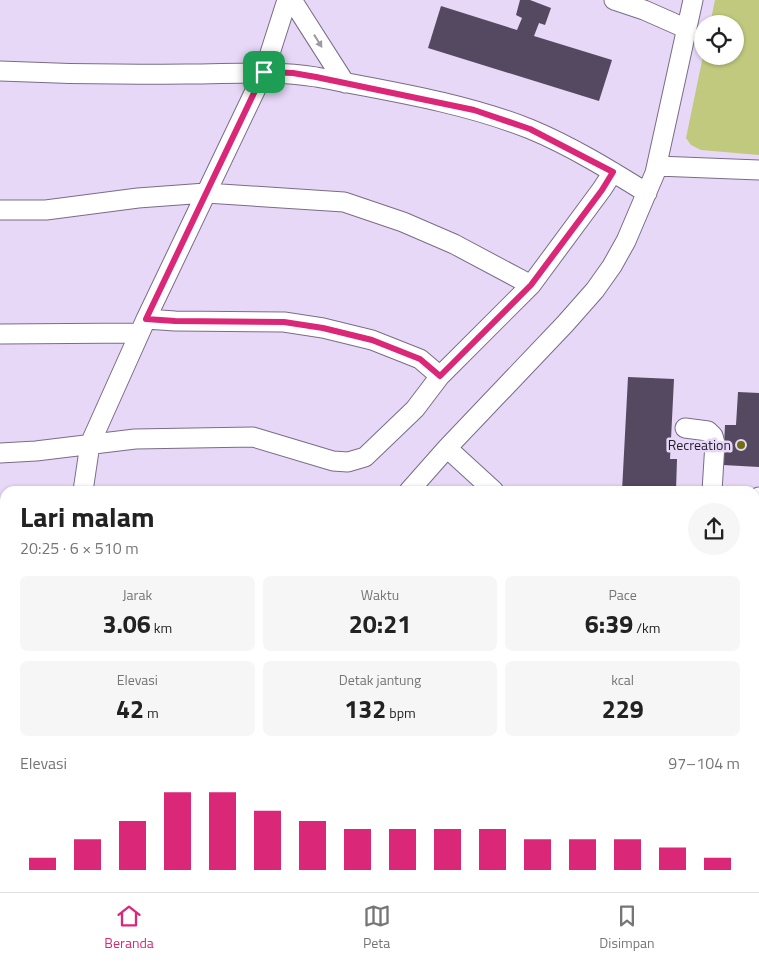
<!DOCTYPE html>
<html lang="id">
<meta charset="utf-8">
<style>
:root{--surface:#fff;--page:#f6f6f6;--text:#222;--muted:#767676;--line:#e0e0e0;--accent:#db2777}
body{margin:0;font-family:"Titillium Web",sans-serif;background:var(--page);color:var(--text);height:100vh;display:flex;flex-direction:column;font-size:19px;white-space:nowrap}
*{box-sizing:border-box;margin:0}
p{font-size:16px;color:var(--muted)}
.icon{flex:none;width:28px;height:28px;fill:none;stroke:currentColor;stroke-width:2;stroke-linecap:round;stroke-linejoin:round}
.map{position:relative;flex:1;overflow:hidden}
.sheet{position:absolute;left:0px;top:486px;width:760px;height:406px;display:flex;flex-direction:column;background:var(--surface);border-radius:15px 15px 0 0;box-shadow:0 1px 4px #0004}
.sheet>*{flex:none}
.buttons{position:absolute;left:694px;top:15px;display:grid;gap:10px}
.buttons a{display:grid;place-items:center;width:50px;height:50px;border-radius:50%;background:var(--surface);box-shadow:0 1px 4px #0004;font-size:25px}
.pin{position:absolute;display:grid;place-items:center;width:42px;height:42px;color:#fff;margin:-21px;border-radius:10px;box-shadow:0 2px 8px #0006}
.round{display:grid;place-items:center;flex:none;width:52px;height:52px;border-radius:26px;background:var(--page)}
.head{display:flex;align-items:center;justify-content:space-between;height:85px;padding:0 20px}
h1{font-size:28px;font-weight:700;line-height:38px}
.figures{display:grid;grid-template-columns:repeat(3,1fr);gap:8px;height:85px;padding:5px 20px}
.figures div{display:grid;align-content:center;border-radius:8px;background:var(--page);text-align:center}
.figures b{font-size:25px;font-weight:700}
.figures small{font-size:14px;font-weight:400}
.figures p{font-size:14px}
.chart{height:140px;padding:10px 20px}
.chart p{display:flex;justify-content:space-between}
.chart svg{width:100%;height:90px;margin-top:5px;stroke:var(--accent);stroke-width:6}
.dock{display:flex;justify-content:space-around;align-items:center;height:70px;border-top:1px solid var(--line);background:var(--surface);font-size:14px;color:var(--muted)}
.dock a{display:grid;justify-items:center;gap:2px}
.dock .active{color:var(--accent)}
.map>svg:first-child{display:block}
.green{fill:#c0c97d}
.building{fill:#554962}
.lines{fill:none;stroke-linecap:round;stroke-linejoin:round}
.minor-casing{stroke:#7a6c87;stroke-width:21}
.minor{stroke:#fff;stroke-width:19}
.oneway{fill:#9d9aa0}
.route-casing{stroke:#fff;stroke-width:10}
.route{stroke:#db2777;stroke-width:6}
.poi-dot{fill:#706f10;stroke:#e7d8f7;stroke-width:2}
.labels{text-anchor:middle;stroke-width:5;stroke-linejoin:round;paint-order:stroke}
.poi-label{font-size:14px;fill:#251f2b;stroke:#e7d8f7;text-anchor:end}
</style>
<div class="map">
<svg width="759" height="892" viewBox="0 0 759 892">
<rect width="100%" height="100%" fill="#e7d8f7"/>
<path class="green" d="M715 0H759V155L701 150 691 145 686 138 703 56H735V24H710Z
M755 694H759V892H508L507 888H755Z"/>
<path class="building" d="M520 0H530L551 8 545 25 539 23 534 36 612 60 599 101 428 48 441 6 517 30 522 18 516 15Z
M628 377 674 379 670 459H677L676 491H622Z
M738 392 759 393V467L723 465 725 425H736Z
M755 588H759V682L755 681Z"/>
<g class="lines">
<defs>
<path id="minor" d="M292 0 345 83
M614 0 644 10 687 29
M0 71C62 74 124 75 187 74 230 74 273 70 316 77 388 91 462 102 530 129 571 146 610 170 647 193
M657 166 759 170
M0 210H46L138 198 206 193 344 202 403 222 454 244 531 285
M146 319 175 321 284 322 323 328 372 340 420 359 440 376
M0 334 139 333
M685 428 708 431 713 436 715 443 712 491
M447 448 494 491
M0 453 36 451 135 439 253 437 333 461 348 462 365 457 415 409 440 376 531 285 602 189 613 172
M83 491 90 444 146 319 264 72 287 0
M409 491 447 448 565 324 595 290 612 266 626 241 655 173 693 0
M755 499 759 497
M755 527H759
M0 582 5 581
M0 708H5
M0 828 5 827
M29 892V888
M166 892 167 888
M223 892 225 888"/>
</defs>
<use href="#minor" class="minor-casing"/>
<use href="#minor" class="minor"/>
</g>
<defs><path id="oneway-solid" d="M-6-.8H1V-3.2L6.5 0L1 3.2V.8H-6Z" transform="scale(1.25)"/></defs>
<use class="oneway" href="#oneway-solid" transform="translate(318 41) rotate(58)"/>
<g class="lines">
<defs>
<path id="route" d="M264 72 293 73 316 77 474 110 530 129 613 172 602 190 531 285 440 376 420 359 372 340 323 328 284 322 175 321 146 319Z"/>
</defs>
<use href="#route" class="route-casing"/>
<use href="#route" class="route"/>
</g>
<circle class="poi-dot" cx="741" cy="445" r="5"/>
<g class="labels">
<g class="poi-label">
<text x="731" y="450">Recreation</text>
</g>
</g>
</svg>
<div class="buttons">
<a><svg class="icon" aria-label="locate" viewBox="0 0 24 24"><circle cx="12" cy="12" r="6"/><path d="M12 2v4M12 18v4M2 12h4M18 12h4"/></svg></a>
</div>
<div class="pin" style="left:264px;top:72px;background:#1e9e55"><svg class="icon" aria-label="arrive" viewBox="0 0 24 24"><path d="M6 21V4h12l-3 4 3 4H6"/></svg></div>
<section class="sheet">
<div class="head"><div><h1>Lari malam</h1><p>20:25 · 6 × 510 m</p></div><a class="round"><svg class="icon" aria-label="share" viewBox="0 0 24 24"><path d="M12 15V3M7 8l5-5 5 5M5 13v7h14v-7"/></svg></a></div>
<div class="figures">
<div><p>Jarak</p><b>3.06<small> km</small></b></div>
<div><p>Waktu</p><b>20:21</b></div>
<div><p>Pace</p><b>6:39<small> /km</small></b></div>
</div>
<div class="figures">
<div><p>Elevasi</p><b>42<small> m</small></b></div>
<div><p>Detak jantung</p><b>132<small> bpm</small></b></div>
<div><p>kcal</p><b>229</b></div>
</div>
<div class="chart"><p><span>Elevasi</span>97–104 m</p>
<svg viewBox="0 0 160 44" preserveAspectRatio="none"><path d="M5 44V38M15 44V29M25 44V20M35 44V6M45 44V6M55 44V15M65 44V20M75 44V24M85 44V24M95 44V24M105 44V24M115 44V29M125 44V29M135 44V29M145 44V33M155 44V38"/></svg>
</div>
</section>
</div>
<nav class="dock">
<a class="active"><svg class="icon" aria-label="home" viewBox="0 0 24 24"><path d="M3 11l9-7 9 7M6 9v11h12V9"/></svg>Beranda</a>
<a><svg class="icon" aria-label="map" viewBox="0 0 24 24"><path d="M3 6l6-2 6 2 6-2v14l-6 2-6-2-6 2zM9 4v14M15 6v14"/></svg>Peta</a>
<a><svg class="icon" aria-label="saved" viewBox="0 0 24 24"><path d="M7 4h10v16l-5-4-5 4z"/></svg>Disimpan</a>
</nav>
